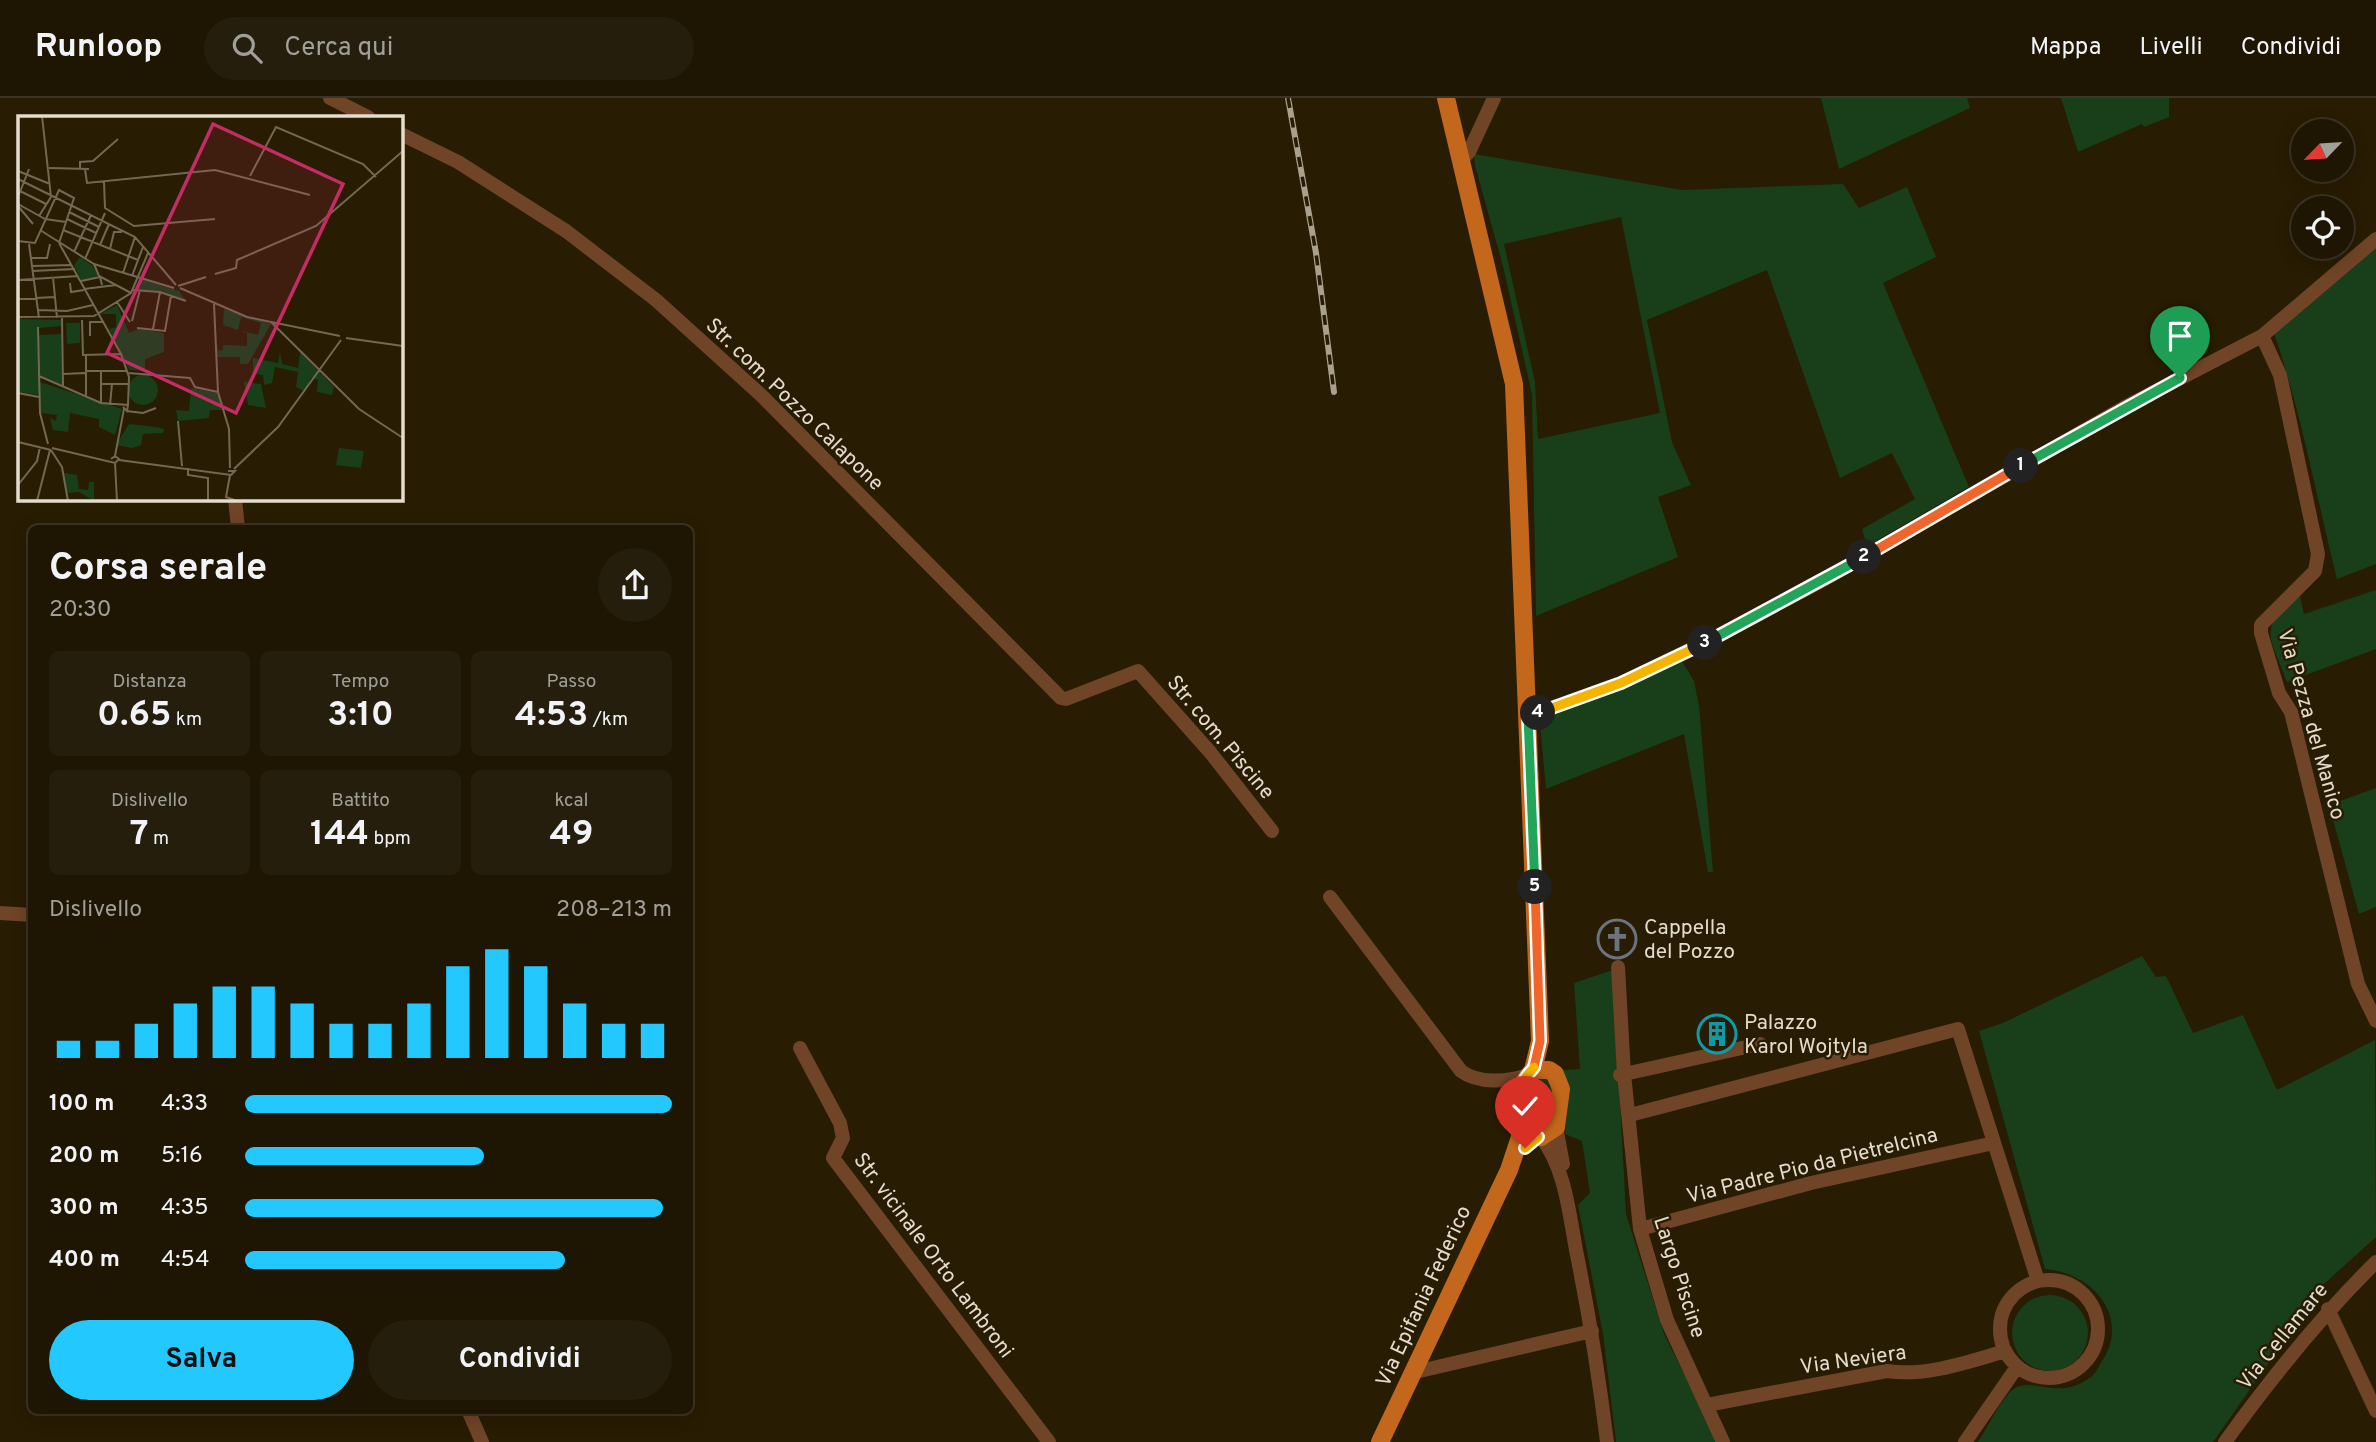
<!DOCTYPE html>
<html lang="it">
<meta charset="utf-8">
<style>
:root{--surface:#1e1502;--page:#261e0c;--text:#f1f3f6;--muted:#a19f99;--line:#3c3424;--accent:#23c9fe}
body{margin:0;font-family:Overpass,sans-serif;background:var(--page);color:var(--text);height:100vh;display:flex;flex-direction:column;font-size:26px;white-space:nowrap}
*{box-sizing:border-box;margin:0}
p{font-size:23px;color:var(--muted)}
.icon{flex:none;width:38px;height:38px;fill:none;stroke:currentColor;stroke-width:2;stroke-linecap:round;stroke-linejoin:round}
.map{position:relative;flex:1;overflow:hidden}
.drawer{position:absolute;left:28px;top:427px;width:665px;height:889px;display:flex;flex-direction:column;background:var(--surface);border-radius:10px;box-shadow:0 4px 18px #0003,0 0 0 2px var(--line)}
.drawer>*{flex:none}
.needle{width:46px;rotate:245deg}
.tools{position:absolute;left:2291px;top:21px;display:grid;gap:14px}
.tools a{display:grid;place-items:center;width:63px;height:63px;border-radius:50%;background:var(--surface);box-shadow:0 4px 18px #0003,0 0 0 2px var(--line);font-size:35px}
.pin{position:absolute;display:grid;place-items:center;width:60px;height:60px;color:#fff;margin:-72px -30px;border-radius:50% 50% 50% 0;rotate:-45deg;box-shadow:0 0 7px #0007}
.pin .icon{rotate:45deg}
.km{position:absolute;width:35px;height:35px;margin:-18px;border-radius:50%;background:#222;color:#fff;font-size:19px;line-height:35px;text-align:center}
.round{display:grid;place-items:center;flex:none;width:74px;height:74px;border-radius:37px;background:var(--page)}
.overview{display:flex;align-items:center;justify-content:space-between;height:119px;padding:0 21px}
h1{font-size:38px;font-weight:700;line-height:52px}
.metrics{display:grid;grid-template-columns:repeat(3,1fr);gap:10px;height:119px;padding:7px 21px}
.metrics div{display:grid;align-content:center;border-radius:10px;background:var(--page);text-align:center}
.metrics b{font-size:35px;font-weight:700}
.metrics small{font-size:19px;font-weight:400}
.metrics p{font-size:19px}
.chart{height:196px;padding:14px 21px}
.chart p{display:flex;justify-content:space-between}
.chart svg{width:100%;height:126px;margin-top:7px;stroke:var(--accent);stroke-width:6}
.cta{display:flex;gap:14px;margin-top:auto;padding:14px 21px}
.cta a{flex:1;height:80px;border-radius:42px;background:var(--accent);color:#111;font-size:28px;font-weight:700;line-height:80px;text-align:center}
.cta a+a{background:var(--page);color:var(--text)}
ul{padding:0 21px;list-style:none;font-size:23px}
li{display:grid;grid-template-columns:112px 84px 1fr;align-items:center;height:52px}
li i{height:18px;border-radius:9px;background:var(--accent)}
header{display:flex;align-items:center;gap:42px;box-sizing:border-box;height:98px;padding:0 35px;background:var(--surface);border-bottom:2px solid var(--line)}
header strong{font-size:33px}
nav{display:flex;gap:38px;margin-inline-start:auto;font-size:24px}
.search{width:490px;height:63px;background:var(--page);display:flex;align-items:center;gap:18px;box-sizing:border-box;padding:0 24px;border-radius:38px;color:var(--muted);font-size:26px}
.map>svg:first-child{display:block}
.green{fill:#183f19;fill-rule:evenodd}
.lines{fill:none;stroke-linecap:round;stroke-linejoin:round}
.minor{stroke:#704426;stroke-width:14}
.major{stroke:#c2671b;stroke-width:18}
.rail-casing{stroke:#a9a08d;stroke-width:6}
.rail{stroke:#281c02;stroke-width:3.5;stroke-dasharray:10;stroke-linecap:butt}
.split-1-casing{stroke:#fff;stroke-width:14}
.split-2-casing{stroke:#fff;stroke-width:14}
.split-3-casing{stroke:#fff;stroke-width:14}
.split-4-casing{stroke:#fff;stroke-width:14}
.split-5-casing{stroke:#fff;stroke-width:14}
.split-6-casing{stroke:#fff;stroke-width:14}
.split-7-casing{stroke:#fff;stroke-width:14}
.split-1{stroke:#22a559;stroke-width:9}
.split-2{stroke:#f0652b;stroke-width:9}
.split-3{stroke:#22a559;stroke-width:9}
.split-4{stroke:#f5b400;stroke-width:9}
.split-5{stroke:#22a559;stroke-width:9}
.split-6{stroke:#f0652b;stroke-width:9}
.split-7{stroke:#f5b400;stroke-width:9}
.labels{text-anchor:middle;stroke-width:5;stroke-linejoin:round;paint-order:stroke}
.street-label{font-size:21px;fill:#e4dccd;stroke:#281c02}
.poi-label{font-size:21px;fill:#e4dccd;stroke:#281c02;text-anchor:start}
.inset-road{fill:none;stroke:#736953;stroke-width:2}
.view{fill:#c52c66;fill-opacity:0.15;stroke:#c52c66;stroke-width:3.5}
.inset-edge{fill:none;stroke:#e4dccd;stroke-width:3.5}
</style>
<header>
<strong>Runloop</strong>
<div class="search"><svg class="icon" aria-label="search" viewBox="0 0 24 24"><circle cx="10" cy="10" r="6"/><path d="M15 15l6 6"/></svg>Cerca qui</div>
<nav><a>Mappa</a><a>Livelli</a><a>Condividi</a></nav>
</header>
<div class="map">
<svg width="2376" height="1344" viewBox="0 0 2376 1344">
<rect width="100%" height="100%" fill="#281c02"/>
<path class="green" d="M1821 0H1967L1970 10 1839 71Z
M2061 0H2169V19L2144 29 2142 26 2078 54Z
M1474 56 1682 92 1843 86 1859 110 1907 89 1936 159 1883 185 1969 389 1867 448 1862 431 1915 401 1892 355 1840 380 1767 172 1647 222 1672 344 1691 387 1658 399 1678 459 1536 518 1532 296 1503 168 1475 68ZM1621 119 1660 315 1538 341 1535 284 1504 146Z
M2376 144V466L2337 481C2316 397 2301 313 2273 232Z
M2376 492V551L2287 584C2268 532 2258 535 2299 494L2304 516Z
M1680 560 1694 583 1699 608 1713 774H1708L1684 636 1546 691 1539 616Z
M2376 690V809L2359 816 2329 707Z
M2142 858 2156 879 2166 878 2193 935 2243 917 2277 992 2375 942 2376 1139 2324 1186 2213 1344H1978C1986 1332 2003 1297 2015 1290 2035 1279 2060 1304 2092 1278 2097 1274 2100 1265 2104 1260 2130 1215 2089 1174 2045 1171L1979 933 2003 925Z
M1613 872 1626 1116 1664 1236 1718 1344H1616L1603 1236 1578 1107 1590 1095 1582 1043 1565 1036 1569 991 1561 972 1580 971 1574 885Z
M1543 976 1555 989 1550 1027 1544 1032 1532 1026 1529 984Z
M2012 1235a38 38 0 1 1 76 0a38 38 0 1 1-76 0Z"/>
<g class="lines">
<path class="minor" d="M330 0 368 19
M401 36 458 64 566 133 656 202 761 297 1061 600 1066 601 1138 573 1210 654 1272 733
M1461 62 1469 54 1494 0
M2262 238 2280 277 2318 456 2315 473 2261 527V535L2279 595 2291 614 2358 886 2376 923
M235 401 238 430
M1528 618 1621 585 1718 538 1825 481 2123 310 2262 238 2376 141
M1330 799 1461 973C1478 986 1508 984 1527 977
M0 815 32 817
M1618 869 1624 976 1640 1131 1667 1222 1723 1344
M800 950 840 1025 843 1040 833 1060 1049 1344
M1620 977 1760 946
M1630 1017 1958 931 2038 1183
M1556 1029 1563 1066
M1541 1039C1565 1070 1569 1114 1576 1152 1589 1216 1599 1279 1607 1344
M1640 1131 1811 1085 1994 1045
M2000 1231a49 49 0 1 1 98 0a49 49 0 1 1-98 0Z
M2328 1211 2376 1313
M1411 1275 1592 1233
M1707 1307 1887 1273C1925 1279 1969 1264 2005 1253
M468 1312 482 1344
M1965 1344 2017 1269
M2225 1344C2272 1279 2319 1220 2376 1164"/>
<path class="major" d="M1446 0 1514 286 1540 943 1533 972
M1533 972H1549L1555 976 1561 991 1556 1029 1541 1039C1520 1030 1522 1005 1523 985Z
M1380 1344 1509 1072 1525 1024"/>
<defs>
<path id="rail" d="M1288 0 1316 155 1334 294"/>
</defs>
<use href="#rail" class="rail-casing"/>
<use href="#rail" class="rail"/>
</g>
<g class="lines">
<defs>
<path id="split-1" d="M2021 368 2180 280"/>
<path id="split-2" d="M1864 459 2021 368"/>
<path id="split-3" d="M1705 545 1864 459"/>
<path id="split-4" d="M1538 615 1621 585 1705 545"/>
<path id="split-5" d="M1535 789 1528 618 1538 615"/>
<path id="split-6" d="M1534 969 1540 943 1535 789"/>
<path id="split-7" d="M1525 1050 1538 1039C1523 1029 1518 1000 1524 983 1526 977 1531 974 1534 969"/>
</defs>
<use href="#split-1" class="split-1-casing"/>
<use href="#split-2" class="split-2-casing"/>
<use href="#split-3" class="split-3-casing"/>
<use href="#split-4" class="split-4-casing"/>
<use href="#split-5" class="split-5-casing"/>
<use href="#split-6" class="split-6-casing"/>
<use href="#split-7" class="split-7-casing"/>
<use href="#split-1" class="split-1"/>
<use href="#split-2" class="split-2"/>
<use href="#split-3" class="split-3"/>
<use href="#split-4" class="split-4"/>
<use href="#split-5" class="split-5"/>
<use href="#split-6" class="split-6"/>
<use href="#split-7" class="split-7"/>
</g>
<defs>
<symbol id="church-ring" viewBox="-11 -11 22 22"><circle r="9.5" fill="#281c02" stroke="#6b7280" stroke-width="1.5"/><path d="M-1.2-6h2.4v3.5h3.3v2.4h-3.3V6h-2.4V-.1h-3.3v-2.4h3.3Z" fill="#6b7280"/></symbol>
<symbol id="building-ring" viewBox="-11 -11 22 22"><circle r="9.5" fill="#281c02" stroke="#0f9aa8" stroke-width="1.5"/><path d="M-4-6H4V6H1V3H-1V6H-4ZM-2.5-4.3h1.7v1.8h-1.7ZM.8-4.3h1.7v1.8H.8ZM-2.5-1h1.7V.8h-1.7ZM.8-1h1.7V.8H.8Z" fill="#0f9aa8"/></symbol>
</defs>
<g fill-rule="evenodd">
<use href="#church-ring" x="1595" y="819" width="44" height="44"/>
<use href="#building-ring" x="1695" y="914" width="44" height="44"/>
</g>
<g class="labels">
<g class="street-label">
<text transform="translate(795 306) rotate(44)" y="7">Str. com. Pozzo Calapone</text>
<text transform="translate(2312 626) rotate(74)" y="7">Via Pezza del Manico</text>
<text transform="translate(1221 639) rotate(50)" y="7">Str. com. Piscine</text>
<text transform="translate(1812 1067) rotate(-14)" y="7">Via Padre Pio da Pietrelcina</text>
<text transform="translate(934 1157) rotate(53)" y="7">Str. vicinale Orto Lambroni</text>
<text transform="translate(1680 1179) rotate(72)" y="7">Largo Piscine</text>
<text transform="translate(1423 1198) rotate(-65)" y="7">Via Epifania Federico</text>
<text transform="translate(2282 1238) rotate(-51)" y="7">Via Cellamare</text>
<text transform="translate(1853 1261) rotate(-8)" y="7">Via Neviera</text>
</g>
<g class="poi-label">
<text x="1644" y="836">Cappella<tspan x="1644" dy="24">del Pozzo</tspan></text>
<text x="1744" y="931">Palazzo<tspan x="1744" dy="24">Karol Wojtyla</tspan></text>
</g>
</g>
<g transform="translate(18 18)">
<rect width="385" height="385" fill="#281c02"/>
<path d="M62 141 75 150 80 160 63 164 56 149ZM122 163 161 175 168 185 144 175 117 174ZM99 189 111 217 120 213 146 217V236L127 243V255L111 254 91 213 98 211V198H82ZM206 193 253 208 230 248H222V241H199V228L200 235 205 234V229L229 230V217L205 209ZM223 201 243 207 240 219 220 214ZM0 203 43 204V210L21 212 20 219 43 218 44 269 22 259V266L104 293 97 319 81 311V303L52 297 50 316 35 314 32 302 38 305 39 299 23 297 21 279 1 276ZM48 207H62V227L49 228ZM262 236 264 248 280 252 282 236 316 271 314 279 299 276 300 264 293 262 287 276 278 271 280 256 257 251 254 267 246 269 245 259 235 258V242L260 247ZM110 274a15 15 0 1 1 30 0a15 15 0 1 1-30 0ZM226 266 243 268 248 292 230 289ZM173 272 200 277 205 294H192L191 302 160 305 158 294 171 295ZM111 308 138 311 146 313 145 317 125 318 123 329 114 332 98 329ZM321 332 346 335 343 352 318 349ZM46 357 59 359 61 373 70 374 71 366H76V385L61 376 49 377Z" fill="#183f19" fill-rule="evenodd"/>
<path class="inset-road" d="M31 52 71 53M62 53V46L75 45 100 23M67 53 69 67 197 54 292 79M0 55 32 68M232 60 258 11 345 48 358 61M0 63 117 121 158 169M86 66 87 92 116 110 197 103M2 75 28 88M0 81 11 53M0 88 27 103M0 90 15 108M51 96 81 111M21 100 33 81 24 0M27 103 48 106M49 103 78 117M22 114 76 148 156 172M45 114 120 144M0 125 17 127 41 74 56 82 41 127M41 127 103 238 111 261 110 289M11 128 21 202M82 129 91 108M92 133 96 116H104M56 136 73 99M13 142H29L32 128M67 143 87 97M76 148 81 160 113 177M14 150 54 149M14 155 57 153M105 157 117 121M197 158 218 152 219 144 298 110 385 35M114 160 125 131M35 161 39 202M0 164 60 160M63 165 82 161 84 169M52 167 53 176 66 174M160 170 188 161M162 172 229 201 322 220M66 173 98 169M115 174 142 176 168 185M0 183 36 181M99 186 112 206M196 188 200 276 211 313 212 352M20 194 49 195 75 189M0 201 76 200 113 177 130 137M44 202 45 270M64 204 65 239 103 238M114 205 122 174M253 206 341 293 385 322M20 211 22 297 30 328M119 212 147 215 153 180M135 213 142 176M72 220V206H86M328 222 385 230M68 239V282M69 255H109M83 255V287M110 257 172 262 177 271 200 276M45 258 67 257M21 260 83 287 110 289 109 295 105 291M83 268H111M0 277 21 281M92 289 94 268M108 295 125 297 138 292M160 305 164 350M0 326 33 334M34 332 97 347 101 343 97 340 93 343M33 334 44 351 50 385M97 340 106 293M101 344 213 359 217 355H210M97 347 99 385M170 352V359L190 362V385M216 353 260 311 323 224M212 359 208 381 219 385M0 369 19 345 22 331M19 385 32 334"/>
<path class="view" d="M195 8 325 68 218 297 89 237Z"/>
<rect width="385" height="385" class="inset-edge"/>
</g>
</svg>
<div class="tools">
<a><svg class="needle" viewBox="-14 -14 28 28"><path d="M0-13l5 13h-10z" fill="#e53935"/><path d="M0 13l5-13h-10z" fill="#a19f99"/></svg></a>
<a><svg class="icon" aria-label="locate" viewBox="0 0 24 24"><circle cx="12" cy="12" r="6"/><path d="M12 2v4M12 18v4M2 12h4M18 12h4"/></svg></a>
</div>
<div class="pin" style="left:2180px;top:280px;background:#1e9e55"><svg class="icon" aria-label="arrive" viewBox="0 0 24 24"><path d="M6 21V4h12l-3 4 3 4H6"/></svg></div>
<div class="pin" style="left:1525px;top:1050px;background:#d93025"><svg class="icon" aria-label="check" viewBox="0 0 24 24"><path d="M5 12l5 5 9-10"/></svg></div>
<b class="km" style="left:2021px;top:368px">1</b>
<b class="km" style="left:1864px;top:459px">2</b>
<b class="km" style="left:1705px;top:545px">3</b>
<b class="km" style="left:1538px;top:615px">4</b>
<b class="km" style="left:1535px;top:789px">5</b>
<section class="drawer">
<div class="overview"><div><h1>Corsa serale</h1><p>20:30</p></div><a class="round"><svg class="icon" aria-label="share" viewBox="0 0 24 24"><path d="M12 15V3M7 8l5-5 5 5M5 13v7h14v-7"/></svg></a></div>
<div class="metrics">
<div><p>Distanza</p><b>0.65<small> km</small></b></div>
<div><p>Tempo</p><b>3:10</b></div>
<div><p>Passo</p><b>4:53<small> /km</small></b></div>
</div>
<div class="metrics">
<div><p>Dislivello</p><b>7<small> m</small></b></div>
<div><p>Battito</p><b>144<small> bpm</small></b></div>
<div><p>kcal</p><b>49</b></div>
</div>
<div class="chart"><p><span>Dislivello</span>208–213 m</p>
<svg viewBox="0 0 160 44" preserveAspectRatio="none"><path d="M5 44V38M15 44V38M25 44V32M35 44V25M45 44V19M55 44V19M65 44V25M75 44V32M85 44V32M95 44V25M105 44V12M115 44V6M125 44V12M135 44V25M145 44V32M155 44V32"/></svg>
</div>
<ul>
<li><b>100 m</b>4:33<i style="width:100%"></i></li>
<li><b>200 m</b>5:16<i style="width:56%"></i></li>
<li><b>300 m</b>4:35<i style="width:98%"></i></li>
<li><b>400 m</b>4:54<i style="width:75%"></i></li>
</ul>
<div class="cta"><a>Salva</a><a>Condividi</a></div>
</section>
</div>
